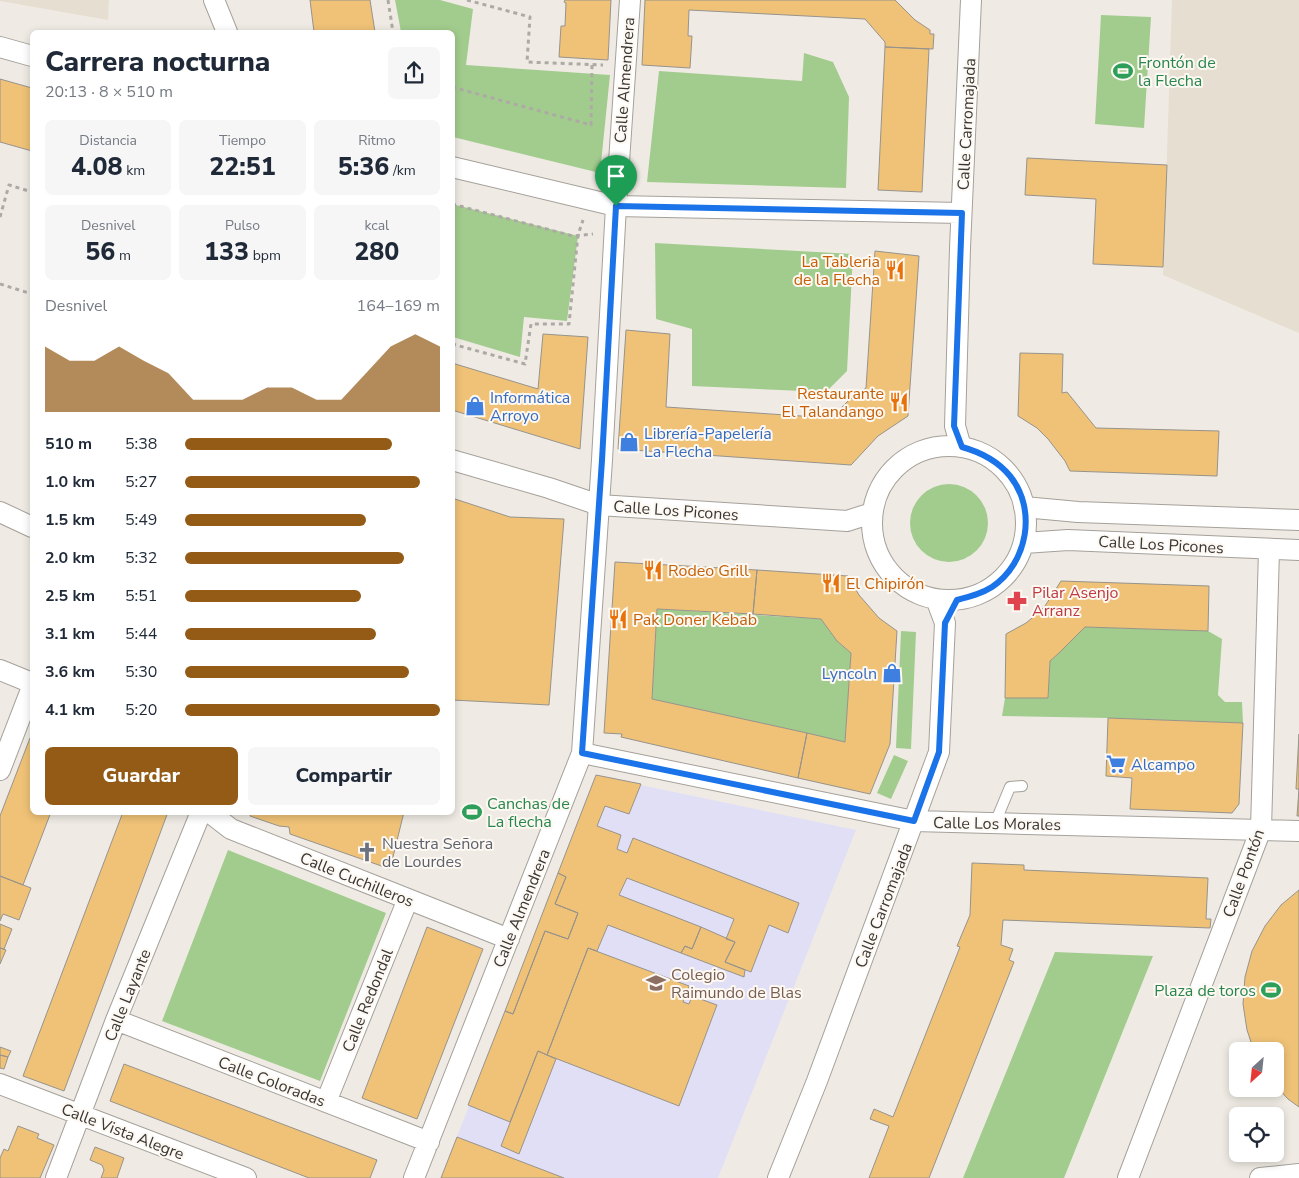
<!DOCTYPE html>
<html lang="es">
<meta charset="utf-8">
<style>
:root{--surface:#fff;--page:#f6f6f7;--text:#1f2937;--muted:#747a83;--accent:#945b16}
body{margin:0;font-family:"Nunito Sans",sans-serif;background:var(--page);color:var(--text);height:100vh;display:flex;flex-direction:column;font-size:19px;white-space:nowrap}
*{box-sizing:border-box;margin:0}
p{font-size:16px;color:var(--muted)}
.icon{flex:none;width:28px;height:28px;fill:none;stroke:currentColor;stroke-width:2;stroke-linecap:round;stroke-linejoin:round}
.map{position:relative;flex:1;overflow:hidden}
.sheet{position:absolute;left:30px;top:30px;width:425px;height:785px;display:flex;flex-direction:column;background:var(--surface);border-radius:8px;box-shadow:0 2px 8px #0003}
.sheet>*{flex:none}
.needle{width:32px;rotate:207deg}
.tools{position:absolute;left:1229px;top:1042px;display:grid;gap:10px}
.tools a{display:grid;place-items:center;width:55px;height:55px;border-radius:8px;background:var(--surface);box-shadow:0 2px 8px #0003;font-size:25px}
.pin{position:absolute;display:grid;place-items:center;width:42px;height:42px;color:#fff;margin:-51px -21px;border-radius:50% 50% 50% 0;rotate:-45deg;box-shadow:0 0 5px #0007}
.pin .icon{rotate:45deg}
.round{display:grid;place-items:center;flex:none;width:52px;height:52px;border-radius:8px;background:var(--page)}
.head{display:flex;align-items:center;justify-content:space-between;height:85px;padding:0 15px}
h1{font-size:28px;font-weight:800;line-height:38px}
.metrics{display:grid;grid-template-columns:repeat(3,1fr);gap:8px;height:85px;padding:5px 15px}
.metrics div{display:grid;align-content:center;border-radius:8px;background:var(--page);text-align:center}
.metrics b{font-size:25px;font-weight:800}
.metrics small{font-size:14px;font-weight:400}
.metrics p{font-size:14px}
.chart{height:140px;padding:10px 15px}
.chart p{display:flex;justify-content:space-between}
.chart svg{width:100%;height:90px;margin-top:5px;fill:var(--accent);opacity:.7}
.primary-button{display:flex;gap:10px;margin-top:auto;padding:10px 15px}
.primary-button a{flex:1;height:58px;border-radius:8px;background:var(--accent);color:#fff;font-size:20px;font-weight:800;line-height:58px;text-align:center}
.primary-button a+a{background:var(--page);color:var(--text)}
ul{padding:0 15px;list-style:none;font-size:16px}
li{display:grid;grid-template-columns:80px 60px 1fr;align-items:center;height:38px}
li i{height:12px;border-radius:6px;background:var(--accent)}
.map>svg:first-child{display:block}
.built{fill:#e6ded1}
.education{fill:#e1dff5}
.green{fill:#a2cc8d}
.building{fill:#efc277;stroke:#97938c}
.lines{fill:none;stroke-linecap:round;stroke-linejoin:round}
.lane-casing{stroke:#a5a19a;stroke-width:12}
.street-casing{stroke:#a5a19a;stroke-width:22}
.path{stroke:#adaaa5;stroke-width:3;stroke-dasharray:4 4;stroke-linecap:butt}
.lane{stroke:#fff;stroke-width:10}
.street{stroke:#fff;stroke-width:20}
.route-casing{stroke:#fff;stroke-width:10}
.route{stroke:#1a73e8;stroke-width:6}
.labels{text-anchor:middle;stroke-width:4;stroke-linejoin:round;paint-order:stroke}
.leisure-label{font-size:16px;fill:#27864d;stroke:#fdf8f1;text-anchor:start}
.street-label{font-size:16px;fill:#393735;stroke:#fdf8f1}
.food-label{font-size:16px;fill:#c56008;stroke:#fdf8f1;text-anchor:start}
.shop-label{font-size:16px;fill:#366cbe;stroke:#fdf8f1;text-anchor:start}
.health-label{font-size:16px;fill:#be3a42;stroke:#fdf8f1;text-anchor:start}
.worship-label{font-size:16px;fill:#5b616d;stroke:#fdf8f1;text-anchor:start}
.education-label{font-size:16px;fill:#785e54;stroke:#fdf8f1;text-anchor:start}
</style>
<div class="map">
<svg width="1299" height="1178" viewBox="0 0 1299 1178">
<rect width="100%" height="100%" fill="#efebe4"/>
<path class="built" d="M0 0H109L108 20 0 1Z
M1172 0H1299V333L1163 275Z"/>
<path class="education" d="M597 776 856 830 718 1178H441Z"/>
<path class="green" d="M395 0H440L473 9 466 65 610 75 600 173 453 137 452 32H401Z
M1101 15 1151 17 1144 128 1095 124Z
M804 53 833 62 849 97 846 188 647 182 659 71 802 81Z
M452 204 578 236 567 321 524 317 520 357 453 337Z
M655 243 853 254 847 371 826 392 692 386V329L656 319Z
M910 523a39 39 0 1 1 78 0a39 39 0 1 1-78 0Z
M657 609 821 619 837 641 851 653 845 742 652 699Z
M1085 627 1208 631 1222 639 1218 695 1225 702H1242L1243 723 1108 718 1002 716 1005 698H1048L1050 661 1059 653Z
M901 631 916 632 911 749 896 748Z
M894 755 908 761 891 799 877 793Z
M228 850 386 913 320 1081 162 1021Z
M1055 952 1153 956 1064 1178H963Z"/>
<path class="building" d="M310 0H370L375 32H314Z
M565 0H611L608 60 559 57 561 26H565L566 3 564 2Z
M645 0H895L915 20 930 30V34H934L933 49 885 47V42L865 19 689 10 688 36H692L690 68 642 65Z
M885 47 929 49 922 192 878 190Z
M0 79 32 88V151L0 142Z
M1027 158 1167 165 1163 267 1093 264 1096 199 1025 195Z
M875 251 919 256 908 416 878 436 851 465 618 449 626 330 670 334 666 407 831 418 848 401 866 388Z
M543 334 588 337 580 449 452 410V363L538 389Z
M1020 353 1063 354 1062 393 1067 392 1096 428 1219 431 1217 476 1070 471 1065 461 1048 439 1037 428 1018 416Z
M452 498 510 517 564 519 549 705 452 700Z
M615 562 757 570 753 614 657 609 652 699 807 733 798 778 621 737 622 734 604 733Z
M757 570 848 576 859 595 879 618 897 631 890 744 870 794 798 778 807 733 845 742 851 653 837 641 821 619 753 614Z
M1061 581 1209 586 1208 631 1085 627 1059 653 1050 661 1048 698H1005L1006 634 1026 623 1037 614 1045 606Z
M1108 718 1243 723 1239 804 1232 813 1130 809 1132 778 1106 776Z
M1299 734V816H1297L1299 789H1296Z
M30 738 32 739V812H51L23 885 0 876V816Z
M596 775 641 784 629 814 605 806 597 826 621 835 617 849 627 853 633 838 799 903 788 933 769 925 751 972 725 962 735 942 726 939 734 919 627 878 619 895 701 927 692 949 685 946 681 953 608 925 597 951 588 948 547 1055 538 1051 510 1122 468 1105 505 1011 513 1014 545 931 568 939 578 913 555 904 566 877 558 873Z
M123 812H168L64 1091 23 1076Z
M251 812H404L390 869 290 834 289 827 279 826 250 816Z
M972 863 1024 865V870L1208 878 1206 919H1211L1210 928 1003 920 1001 945 1013 949 1009 960 1014 962 929 1178H869L889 1126 870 1119 874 1109 893 1117 960 947 957 946 970 915Z
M558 873 566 877 555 904 578 913 568 939 545 931 513 1014 505 1011Z
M0 876 31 888 19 920 3 914 0 921Z
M1299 890V1107L1288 1099 1275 1085V1051H1254L1247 1030 1243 1004 1245 977 1252 951 1265 926 1281 905Z
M0 924 12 929 4 949 0 948Z
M427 927 483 949 417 1119 362 1098Z
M701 927 735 942 725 962 745 970 744 977 681 953 685 946 692 949Z
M0 948 6 950 0 964Z
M588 948 689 986 683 1002 689 1004 692 996 717 1005 679 1106 547 1055Z
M0 1047 11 1051 8 1057 0 1055Z
M538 1051 556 1059 519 1154 501 1146Z
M0 1055 8 1057 4 1069 0 1068Z
M124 1064 377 1160 370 1178H309L110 1101Z
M18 1126 39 1134 37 1138 54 1145 40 1178H0V1158L4 1149 8 1151Z
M457 1137 564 1178H441Z
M95 1147 124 1158 117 1178H101L104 1170 102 1165 90 1160Z"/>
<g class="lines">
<defs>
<path id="lane" d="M995 823 1010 787 1022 786"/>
<path id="street" d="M214 0 227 32
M0 47 32 56
M452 167 616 206 961 213
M872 523a77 77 0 1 1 154 0a77 77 0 1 1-154 0Z
M961 447 955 426 960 248 971 0
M452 460 549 488 599 505 847 521 872 513
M1024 507 1078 512 1299 520
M0 512 32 527
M1024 543 1068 540 1299 550
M0 670 32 683
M582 753 914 821 1299 831
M0 770 32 687
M209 812 231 829 509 939
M116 1020 429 1142
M0 1084 246 1178
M326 1102 408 899
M56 1178 116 1020 201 812
M414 1178 582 753 602 460 616 206 630 0
M778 1178 817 1081 939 752 945 623 936 599
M1128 1178 1261 829 1269 550
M1260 1178 1299 1174"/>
</defs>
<use href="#lane" class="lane-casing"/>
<use href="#street" class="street-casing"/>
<path class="path" d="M388 0 393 32
M467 0 530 17 527 62 603 65
M452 87 591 125 592 65
M452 204 573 236 593 234
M0 217 9 185 32 192
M0 284 32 294
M452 344 525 364 531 324H569L578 235 583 220"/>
<use href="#lane" class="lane"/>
<use href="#street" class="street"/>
</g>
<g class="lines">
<defs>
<path id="route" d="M616 206 962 213 954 426 962 447C980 452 997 460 1010 476 1037 509 1028 563 992 587 981 594 969 597 957 600L945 623 939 752 914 821 582 753 602 460Z"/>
</defs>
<use href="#route" class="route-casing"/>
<use href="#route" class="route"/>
</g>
<defs>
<symbol id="stadium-bare" viewBox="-9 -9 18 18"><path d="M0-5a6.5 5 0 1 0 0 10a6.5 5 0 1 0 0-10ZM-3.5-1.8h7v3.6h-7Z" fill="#2e9e5b" stroke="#fdf8f1" stroke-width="2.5" paint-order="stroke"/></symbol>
<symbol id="restaurant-bare" viewBox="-9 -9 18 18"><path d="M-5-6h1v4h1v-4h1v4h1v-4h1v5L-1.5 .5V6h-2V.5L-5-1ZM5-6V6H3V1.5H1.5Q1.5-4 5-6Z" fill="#e8710a" stroke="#fdf8f1" stroke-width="2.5" paint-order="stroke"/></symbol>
<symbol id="shop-bare" viewBox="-9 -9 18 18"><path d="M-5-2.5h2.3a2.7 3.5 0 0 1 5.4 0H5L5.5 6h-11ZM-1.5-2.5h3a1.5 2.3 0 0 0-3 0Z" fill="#3f7fe0" stroke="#fdf8f1" stroke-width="2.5" paint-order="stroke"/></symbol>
<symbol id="pharmacy-bare" viewBox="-9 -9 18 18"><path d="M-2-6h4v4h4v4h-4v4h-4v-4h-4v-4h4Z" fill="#e0444e" stroke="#fdf8f1" stroke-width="2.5" paint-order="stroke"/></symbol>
<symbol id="supermarket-bare" viewBox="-9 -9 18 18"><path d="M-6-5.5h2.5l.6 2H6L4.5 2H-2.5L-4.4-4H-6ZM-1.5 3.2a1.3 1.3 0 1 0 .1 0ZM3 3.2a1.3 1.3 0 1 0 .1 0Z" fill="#3f7fe0" stroke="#fdf8f1" stroke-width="2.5" paint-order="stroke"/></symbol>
<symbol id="church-bare" viewBox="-9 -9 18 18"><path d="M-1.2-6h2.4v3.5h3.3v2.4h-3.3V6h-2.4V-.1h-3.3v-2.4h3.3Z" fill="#6b7280" stroke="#fdf8f1" stroke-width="2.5" paint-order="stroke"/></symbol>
<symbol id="school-bare" viewBox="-9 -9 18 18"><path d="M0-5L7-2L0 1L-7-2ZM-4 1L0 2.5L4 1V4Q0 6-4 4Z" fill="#8d6e63" stroke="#fdf8f1" stroke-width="2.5" paint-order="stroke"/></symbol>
</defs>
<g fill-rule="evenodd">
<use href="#stadium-bare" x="1109" y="57" width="28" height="28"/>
<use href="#restaurant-bare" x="881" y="256" width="28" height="28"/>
<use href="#restaurant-bare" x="885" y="388" width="28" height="28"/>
<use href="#shop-bare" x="461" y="392" width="28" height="28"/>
<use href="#shop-bare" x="615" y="428" width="28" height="28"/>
<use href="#restaurant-bare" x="639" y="556" width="28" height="28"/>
<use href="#restaurant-bare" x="817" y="569" width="28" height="28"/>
<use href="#pharmacy-bare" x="1003" y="587" width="28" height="28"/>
<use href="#restaurant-bare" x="604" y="605" width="28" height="28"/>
<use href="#shop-bare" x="878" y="659" width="28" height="28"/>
<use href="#supermarket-bare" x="1102" y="750" width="28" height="28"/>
<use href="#stadium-bare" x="458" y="798" width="28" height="28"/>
<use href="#church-bare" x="353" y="838" width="28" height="28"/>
<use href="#school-bare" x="642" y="969" width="28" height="28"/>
<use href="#stadium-bare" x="1257" y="976" width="28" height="28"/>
</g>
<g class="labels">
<g class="leisure-label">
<text x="1138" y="68">Frontón de<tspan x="1138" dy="18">la Flecha</tspan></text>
<text x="487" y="809">Canchas de<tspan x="487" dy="18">La flecha</tspan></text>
<text x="1256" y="996" text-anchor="end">Plaza de toros</text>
</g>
<g class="street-label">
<text transform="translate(624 80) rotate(-86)" y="6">Calle Almendrera</text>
<text transform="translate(966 124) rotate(-87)" y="6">Calle Carromajada</text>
<text transform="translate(676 510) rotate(4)" y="6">Calle Los Picones</text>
<text transform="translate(1161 544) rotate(3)" y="6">Calle Los Picones</text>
<text transform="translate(997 823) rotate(1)" y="6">Calle Los Morales</text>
<text transform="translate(1243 873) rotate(-70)" y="6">Calle Pontón</text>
<text transform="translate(357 879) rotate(22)" y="6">Calle Cuchilleros</text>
<text transform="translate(883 905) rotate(-69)" y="6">Calle Carromajada</text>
<text transform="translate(521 908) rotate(-68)" y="6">Calle Almendrera</text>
<text transform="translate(127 995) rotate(-68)" y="6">Calle Layante</text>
<text transform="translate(367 1000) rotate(-68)" y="6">Calle Redondal</text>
<text transform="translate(272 1081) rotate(21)" y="6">Calle Coloradas</text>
<text transform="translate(123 1131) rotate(21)" y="6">Calle Vista Alegre</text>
</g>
<g class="food-label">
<text x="880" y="267" text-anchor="end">La Tableria<tspan x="880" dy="18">de la Flecha</tspan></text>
<text x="884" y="399" text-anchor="end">Restaurante<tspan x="884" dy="18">El Talandango</tspan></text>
<text x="668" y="576">Rodeo Grill</text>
<text x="846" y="589">El Chipirón</text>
<text x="633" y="625">Pak Doner Kebab</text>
</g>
<g class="shop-label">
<text x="490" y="403">Informática<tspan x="490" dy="18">Arroyo</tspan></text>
<text x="644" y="439">Librería-Papelería<tspan x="644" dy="18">La Flecha</tspan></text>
<text x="877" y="679" text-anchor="end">Lyncoln</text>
<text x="1131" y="770">Alcampo</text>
</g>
<g class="health-label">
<text x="1032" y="598">Pilar Asenjo<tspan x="1032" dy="18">Arranz</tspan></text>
</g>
<g class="worship-label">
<text x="382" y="849">Nuestra Señora<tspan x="382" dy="18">de Lourdes</tspan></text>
</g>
<g class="education-label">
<text x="671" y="980">Colegio<tspan x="671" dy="18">Raimundo de Blas</tspan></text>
</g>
</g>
</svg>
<div class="tools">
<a><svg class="needle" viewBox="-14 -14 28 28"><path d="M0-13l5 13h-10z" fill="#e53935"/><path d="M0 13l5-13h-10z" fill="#747a83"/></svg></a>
<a><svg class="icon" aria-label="locate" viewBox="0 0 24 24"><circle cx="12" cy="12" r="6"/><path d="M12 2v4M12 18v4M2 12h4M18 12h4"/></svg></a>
</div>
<div class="pin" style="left:616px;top:206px;background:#1e9e55"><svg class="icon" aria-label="arrive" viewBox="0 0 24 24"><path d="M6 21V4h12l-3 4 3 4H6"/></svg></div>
<section class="sheet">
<div class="head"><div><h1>Carrera nocturna</h1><p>20:13 · 8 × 510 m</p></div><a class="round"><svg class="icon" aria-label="share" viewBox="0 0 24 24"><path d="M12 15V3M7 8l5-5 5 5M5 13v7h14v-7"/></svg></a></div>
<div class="metrics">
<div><p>Distancia</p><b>4.08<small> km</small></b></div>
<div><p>Tiempo</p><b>22:51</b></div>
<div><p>Ritmo</p><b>5:36<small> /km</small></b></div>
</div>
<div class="metrics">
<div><p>Desnivel</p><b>56<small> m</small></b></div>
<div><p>Pulso</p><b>133<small> bpm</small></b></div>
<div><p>kcal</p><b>280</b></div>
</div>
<div class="chart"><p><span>Desnivel</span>164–169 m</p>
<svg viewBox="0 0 160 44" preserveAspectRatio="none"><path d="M0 44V12L10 19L20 19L30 12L40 19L50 25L60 38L70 38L80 38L90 32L100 32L110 38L120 38L130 25L140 12L150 6L160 12V44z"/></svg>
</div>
<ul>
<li><b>510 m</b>5:38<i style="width:81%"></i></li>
<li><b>1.0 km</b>5:27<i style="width:92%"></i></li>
<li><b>1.5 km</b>5:49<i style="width:71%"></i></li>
<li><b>2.0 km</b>5:32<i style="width:86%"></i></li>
<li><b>2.5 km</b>5:51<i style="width:69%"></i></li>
<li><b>3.1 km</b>5:44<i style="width:75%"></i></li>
<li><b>3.6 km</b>5:30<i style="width:88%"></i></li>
<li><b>4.1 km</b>5:20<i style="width:100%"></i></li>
</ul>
<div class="primary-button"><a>Guardar</a><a>Compartir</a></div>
</section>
</div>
